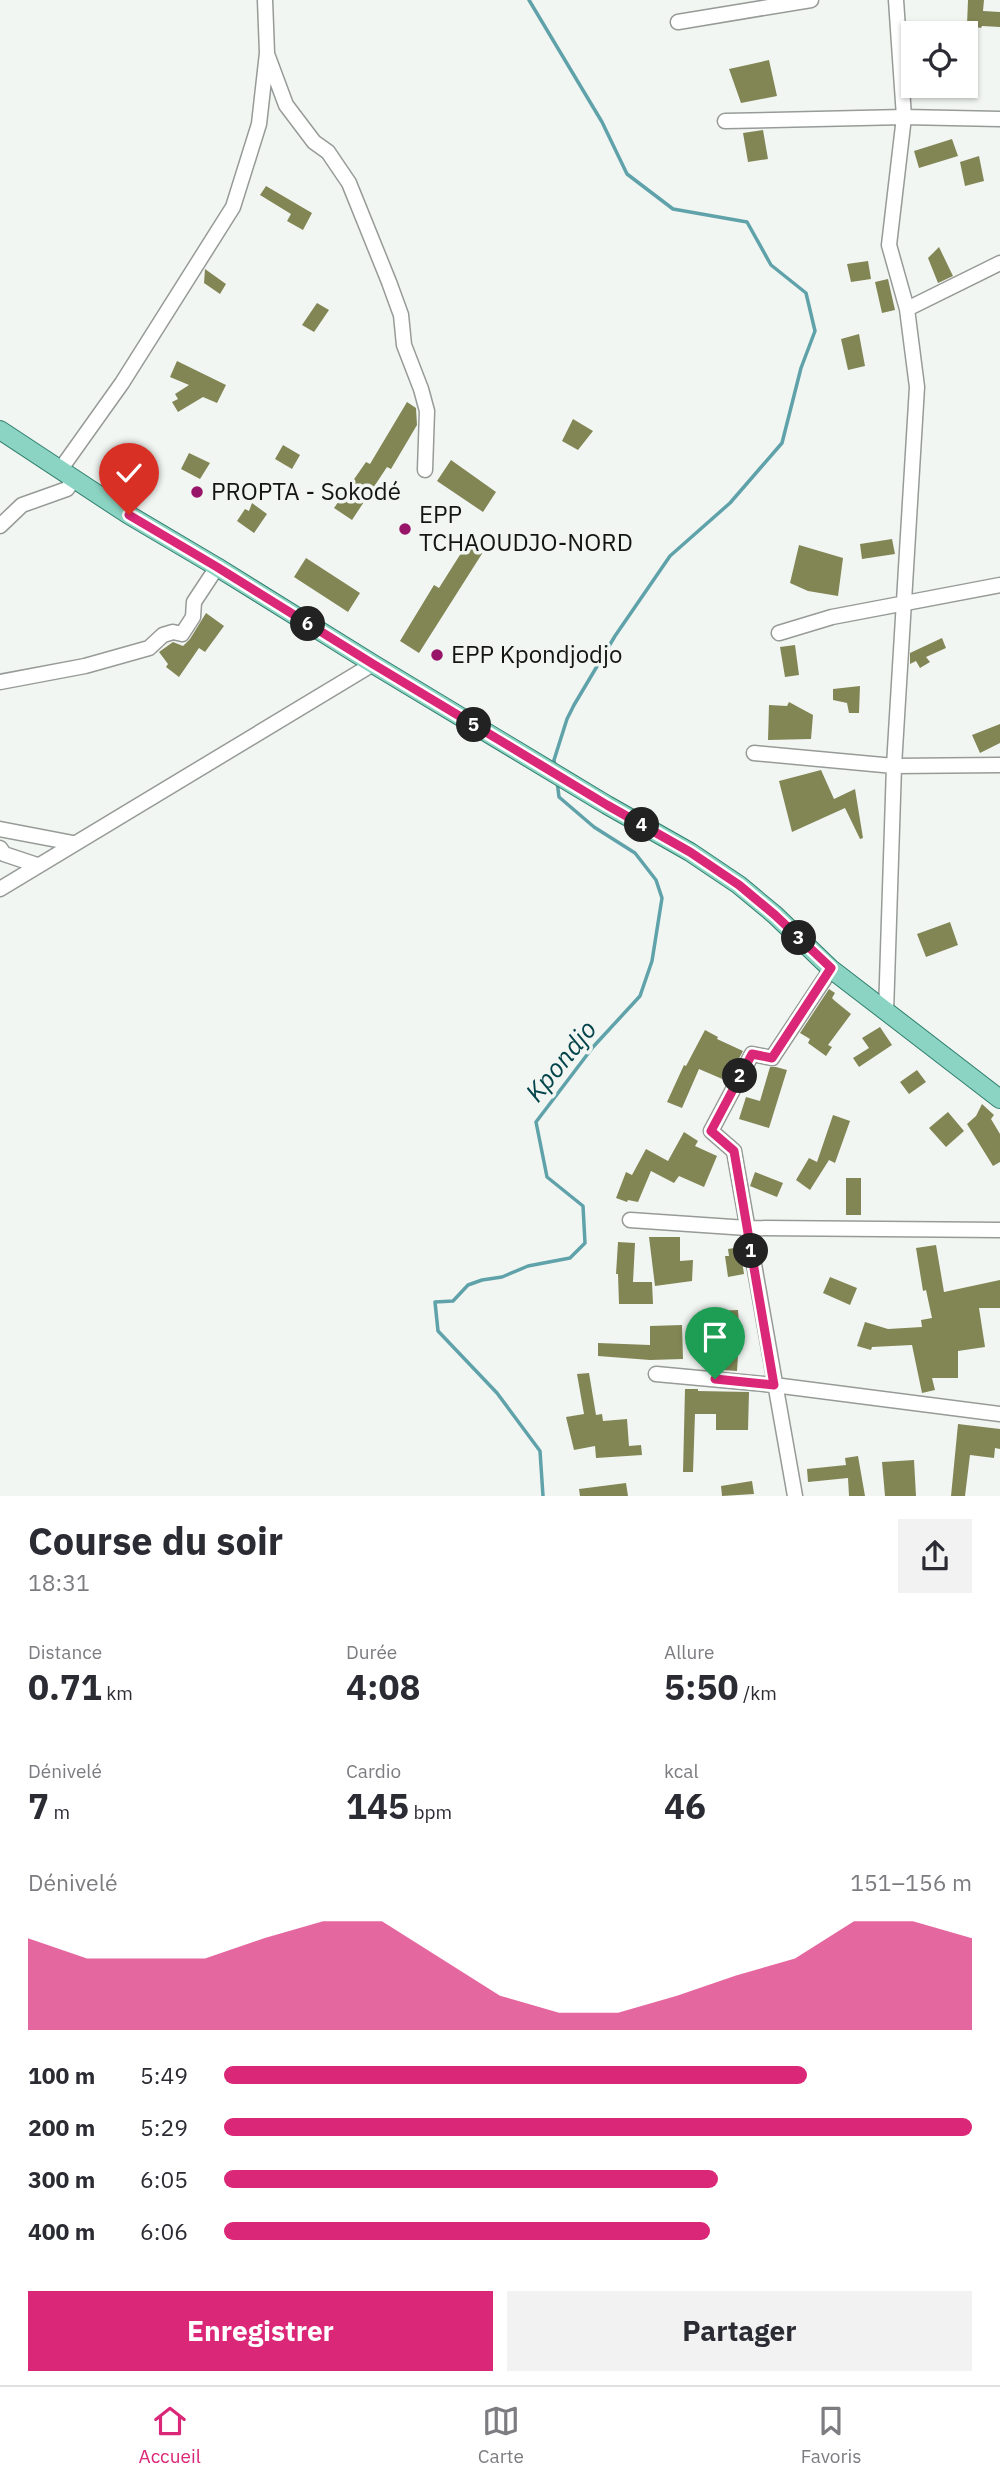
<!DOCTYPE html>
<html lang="fr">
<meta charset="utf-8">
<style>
:root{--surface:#fff;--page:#f2f2f3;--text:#2b2b33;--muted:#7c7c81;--line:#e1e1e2;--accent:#db2777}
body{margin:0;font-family:"IBM Plex Sans",sans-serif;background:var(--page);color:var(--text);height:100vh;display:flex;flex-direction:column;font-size:26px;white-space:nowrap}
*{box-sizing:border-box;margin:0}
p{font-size:23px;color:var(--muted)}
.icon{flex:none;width:38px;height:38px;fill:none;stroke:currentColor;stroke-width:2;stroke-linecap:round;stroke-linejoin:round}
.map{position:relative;height:1496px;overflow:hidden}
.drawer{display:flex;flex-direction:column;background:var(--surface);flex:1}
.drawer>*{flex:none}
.buttons{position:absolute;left:901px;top:21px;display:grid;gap:14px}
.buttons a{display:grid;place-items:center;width:77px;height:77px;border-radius:0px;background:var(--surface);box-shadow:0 2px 5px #0004;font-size:35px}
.pin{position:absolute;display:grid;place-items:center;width:60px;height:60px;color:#fff;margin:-72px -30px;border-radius:50% 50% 50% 0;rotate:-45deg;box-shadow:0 0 7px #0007}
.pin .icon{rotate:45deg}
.km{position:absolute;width:35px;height:35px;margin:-18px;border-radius:50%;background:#222;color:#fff;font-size:19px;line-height:35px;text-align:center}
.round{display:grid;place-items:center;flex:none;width:74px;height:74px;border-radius:0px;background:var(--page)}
.headline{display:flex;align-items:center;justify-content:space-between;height:119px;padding:0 28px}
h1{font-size:38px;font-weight:700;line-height:52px}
.figures{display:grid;grid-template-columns:repeat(3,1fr);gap:10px;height:119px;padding:7px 28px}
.figures div{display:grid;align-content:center}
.figures b{font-size:35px;font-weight:700}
.figures small{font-size:19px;font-weight:400}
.figures p{font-size:19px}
.chart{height:196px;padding:14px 28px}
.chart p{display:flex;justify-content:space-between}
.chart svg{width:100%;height:126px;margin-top:7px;fill:var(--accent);opacity:.7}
.cta{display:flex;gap:14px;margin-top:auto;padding:14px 28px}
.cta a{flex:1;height:80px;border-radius:0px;background:var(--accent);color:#fff;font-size:28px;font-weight:700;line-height:80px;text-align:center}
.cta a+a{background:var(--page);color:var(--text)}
ul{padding:0 28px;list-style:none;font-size:23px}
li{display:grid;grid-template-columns:112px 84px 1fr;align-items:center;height:52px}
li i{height:18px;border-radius:9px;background:var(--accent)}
.tab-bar{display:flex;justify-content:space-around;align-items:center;height:98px;border-top:2px solid var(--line);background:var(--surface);font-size:19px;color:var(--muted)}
.tab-bar a{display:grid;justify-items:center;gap:4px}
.tab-bar .current{color:var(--accent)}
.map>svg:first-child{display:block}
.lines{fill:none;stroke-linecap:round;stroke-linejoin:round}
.stream{stroke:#5fa2aa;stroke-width:3.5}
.building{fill:#828655}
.minor-casing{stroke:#979b97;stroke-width:17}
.major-casing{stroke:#2f7e6c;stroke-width:20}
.minor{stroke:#fff;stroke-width:14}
.major{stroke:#8bd4c3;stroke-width:18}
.route-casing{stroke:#fff;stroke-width:14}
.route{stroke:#db2777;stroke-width:9}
.poi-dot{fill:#981469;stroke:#f2f6f2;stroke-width:2.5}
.labels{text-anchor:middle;stroke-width:7;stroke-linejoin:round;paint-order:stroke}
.poi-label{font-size:24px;fill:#141514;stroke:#f2f6f2;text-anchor:start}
.water-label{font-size:26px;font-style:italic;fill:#04454b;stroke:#f2f6f2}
</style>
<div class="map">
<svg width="1000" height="1496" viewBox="0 0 1000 1496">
<rect width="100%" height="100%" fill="#f2f6f2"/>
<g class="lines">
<path class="stream" d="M529 0 602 122 627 174 673 209 747 222 771 265 806 293 815 331 801 368 782 443 730 503 670 556 615 636 574 705 567 719 554 760 555 767
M543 1496 540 1451 497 1393 438 1331 435 1302 453 1301 468 1285 482 1280 502 1277 528 1266 570 1258 585 1243 583 1206 547 1177 536 1122 593 1047 640 996 652 961 662 898 656 880 635 853 594 827 559 797 557 781"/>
</g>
<path class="building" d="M968 0H984L983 11 1000 12V27L982 26 981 28 967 25Z
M769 60 777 96 741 103 729 69Z
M763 130 768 159 748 162 743 133Z
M952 139 958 156 919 168 914 151Z
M979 156 984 181 965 186 960 162Z
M266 186 312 213 303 230 287 221 291 214 260 195Z
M939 247 953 276 938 283 928 258Z
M868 261 871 279 851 282 847 264Z
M205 269 226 284 220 294 204 283Z
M888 279 895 310 882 313 875 282Z
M317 303 329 310 314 332 302 325Z
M859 334 865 366 848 370 841 339Z
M177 361 226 385 217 403 203 397 178 412 172 402 178 399 175 394 189 385 170 377Z
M407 402 416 408 417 425 391 469 387 467 352 520 334 508 366 462 370 464Z
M573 419 593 431 578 450 562 441Z
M283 445 300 455 292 469 275 459Z
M189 453 210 463 200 479 181 469Z
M451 460 496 492 483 512 437 481Z
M252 503 267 514 254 533 237 521 245 509 249 511Z
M470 539 485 549 419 653 400 641 434 585 439 588Z
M892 539 895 554 862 559 860 544Z
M799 545 843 558 838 596 808 591 790 583Z
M306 558 360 593 348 612 294 577Z
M206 613 224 626 205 652 199 648 179 677 166 667 168 664 159 652 173 642 183 646 190 639Z
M942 638 946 648 926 657 930 662 920 668 916 661 910 664V653Z
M795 645 799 675 785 677 780 647Z
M860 686 859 713H849L847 703 833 700V689Z
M789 702 813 715 811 739 768 740 769 705 787 706Z
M1000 724V743L980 753 972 735Z
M821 770 834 799 855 789 863 838 860 839 845 808 792 832 779 781Z
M950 922 958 945 926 957 917 934Z
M829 989 835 993 832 998 835 1001 851 1014 828 1045 832 1047 826 1056 808 1043 810 1039 800 1033Z
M880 1027 892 1045 859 1067 853 1058 869 1048 862 1038Z
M705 1030 718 1037 717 1039 743 1051 727 1081 699 1069 682 1108 667 1102 684 1065 686 1066Z
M770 1067H776L787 1070 769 1128 739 1119 746 1097 760 1101Z
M917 1070 926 1082 909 1094 900 1082Z
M982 1104 994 1115 991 1119 1000 1134V1162L993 1166 967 1124 976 1116Z
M948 1112 964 1131 946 1147 929 1128Z
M833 1115 850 1121 835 1163 829 1160 810 1190 796 1180 809 1158 817 1162Z
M684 1132 698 1141 695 1146 717 1156 704 1187 679 1176 674 1183 651 1171 638 1202 628 1200 627 1202 616 1198 626 1172 632 1175 646 1149 668 1161Z
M755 1172 783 1183 777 1197 750 1186Z
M846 1178H861V1215H846Z
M649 1237H680V1261L693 1260 692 1281 655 1286Z
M618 1242 635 1243 633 1282H652L653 1304H619L618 1274H616Z
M936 1245 944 1292 1000 1280V1308H979L985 1347 958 1351V1378H932L935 1390 922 1393 912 1345 872 1347 871 1350 857 1346 865 1322 888 1329 922 1327 921 1320 932 1318 926 1290 923 1291 916 1248Z
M740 1247 744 1274 728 1277 725 1256H729L728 1249Z
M830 1277 857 1288 850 1305 823 1293Z
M738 1310 739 1325 713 1327 711 1311Z
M682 1325 683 1359 650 1360 598 1356V1343L650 1345V1326Z
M711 1355 738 1356 737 1371 710 1369Z
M589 1373 596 1415 602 1414 603 1421 627 1419 629 1446 641 1445 642 1455 596 1458 595 1446 574 1450 566 1417 584 1414 577 1374Z
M685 1389H698V1391L749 1392 748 1430H716V1414H695L693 1472H683Z
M958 1424 1000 1429V1449L995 1448 994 1458 970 1455 965 1496H951Z
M858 1456 865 1496H849L848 1478 808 1482 807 1469 846 1465 845 1458Z
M914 1460 916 1496H885L882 1462Z
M752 1481 754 1494 722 1496 721 1486Z
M626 1483 628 1496H580L579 1489Z"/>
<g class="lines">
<defs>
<path id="minor" d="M678 22 811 0
M267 54 286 105 314 142 328 152 349 183 389 282 401 315 404 345 421 389 427 411 425 470
M725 121 904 117 1000 119
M907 309 1000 263
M60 470 122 383 233 207 259 124 267 53 265 0
M0 526 22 505 67 489 74 479
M779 633 832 617 1000 585
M0 682 85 666 149 648 163 635 173 632 182 634 193 617 194 602 217 567
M754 753 894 766 1000 765
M0 829 73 843
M0 848 4 854 37 865
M0 889 373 664
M886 1012 894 766 917 387 907 309 889 245 904 117 896 0
M630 1220 747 1228 1000 1230
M656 1374 774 1385 1000 1414
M795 1496 734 1151 711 1131 752 1054 772 1058 831 969"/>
<path id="major" d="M0 430 129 515 217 567 373 664 607 805 690 852 739 885 775 915 831 969 1000 1099"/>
</defs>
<use href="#minor" class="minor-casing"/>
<use href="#major" class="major-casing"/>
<use href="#minor" class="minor"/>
<use href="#major" class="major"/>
</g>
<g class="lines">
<defs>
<path id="route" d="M129 515 217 567 373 664 607 805 690 852 739 885 775 915 831 968 772 1058 752 1054 711 1131 734 1151 774 1385 715 1379"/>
</defs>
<use href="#route" class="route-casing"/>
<use href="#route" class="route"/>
</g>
<g class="poi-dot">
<circle cx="197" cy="492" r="7"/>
<circle cx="405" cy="529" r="7"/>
<circle cx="437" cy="655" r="7"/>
</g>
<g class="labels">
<g class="poi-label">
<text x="211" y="500">PROPTA - Sokodé</text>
<text x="419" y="523">EPP<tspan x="419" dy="28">TCHAOUDJO-NORD</tspan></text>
<text x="451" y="663">EPP Kpondjodjo</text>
</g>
<g class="water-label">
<text transform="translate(561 1061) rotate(-51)" y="9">Kpondjo</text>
</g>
</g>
</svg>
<div class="buttons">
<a><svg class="icon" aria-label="locate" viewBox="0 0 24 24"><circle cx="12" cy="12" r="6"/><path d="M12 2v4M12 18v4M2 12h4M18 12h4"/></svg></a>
</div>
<div class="pin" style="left:715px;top:1379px;background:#1e9e55"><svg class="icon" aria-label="arrive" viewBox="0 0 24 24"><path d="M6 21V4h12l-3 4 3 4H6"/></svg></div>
<div class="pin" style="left:129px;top:515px;background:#d93025"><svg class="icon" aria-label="check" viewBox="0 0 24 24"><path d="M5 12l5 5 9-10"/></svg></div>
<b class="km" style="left:751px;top:1251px">1</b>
<b class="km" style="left:740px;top:1076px">2</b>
<b class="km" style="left:799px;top:938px">3</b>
<b class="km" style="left:642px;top:825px">4</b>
<b class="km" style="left:474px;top:725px">5</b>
<b class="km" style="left:308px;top:624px">6</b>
</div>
<section class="drawer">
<div class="headline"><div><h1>Course du soir</h1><p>18:31</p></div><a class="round"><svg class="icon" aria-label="share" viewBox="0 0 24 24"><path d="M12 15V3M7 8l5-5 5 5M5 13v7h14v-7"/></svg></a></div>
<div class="figures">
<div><p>Distance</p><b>0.71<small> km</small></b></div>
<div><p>Durée</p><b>4:08</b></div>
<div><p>Allure</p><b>5:50<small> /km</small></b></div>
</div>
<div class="figures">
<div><p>Dénivelé</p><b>7<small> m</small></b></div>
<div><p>Cardio</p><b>145<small> bpm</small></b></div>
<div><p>kcal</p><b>46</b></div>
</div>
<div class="chart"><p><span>Dénivelé</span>151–156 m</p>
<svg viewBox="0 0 160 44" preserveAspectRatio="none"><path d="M0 44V12L10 19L20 19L30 19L40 12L50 6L60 6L70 19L80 32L90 38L100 38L110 32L120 25L130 19L140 6L150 6L160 12V44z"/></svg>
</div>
<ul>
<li><b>100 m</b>5:49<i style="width:78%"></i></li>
<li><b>200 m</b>5:29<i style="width:100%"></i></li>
<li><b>300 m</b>6:05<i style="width:66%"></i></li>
<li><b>400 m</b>6:06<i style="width:65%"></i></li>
</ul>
<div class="cta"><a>Enregistrer</a><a>Partager</a></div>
</section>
<nav class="tab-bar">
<a class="current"><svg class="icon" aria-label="home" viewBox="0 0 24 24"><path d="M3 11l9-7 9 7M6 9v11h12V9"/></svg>Accueil</a>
<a><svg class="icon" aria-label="map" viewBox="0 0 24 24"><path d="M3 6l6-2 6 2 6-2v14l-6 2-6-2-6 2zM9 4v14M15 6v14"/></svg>Carte</a>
<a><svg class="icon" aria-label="saved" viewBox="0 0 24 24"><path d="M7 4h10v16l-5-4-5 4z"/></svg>Favoris</a>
</nav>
